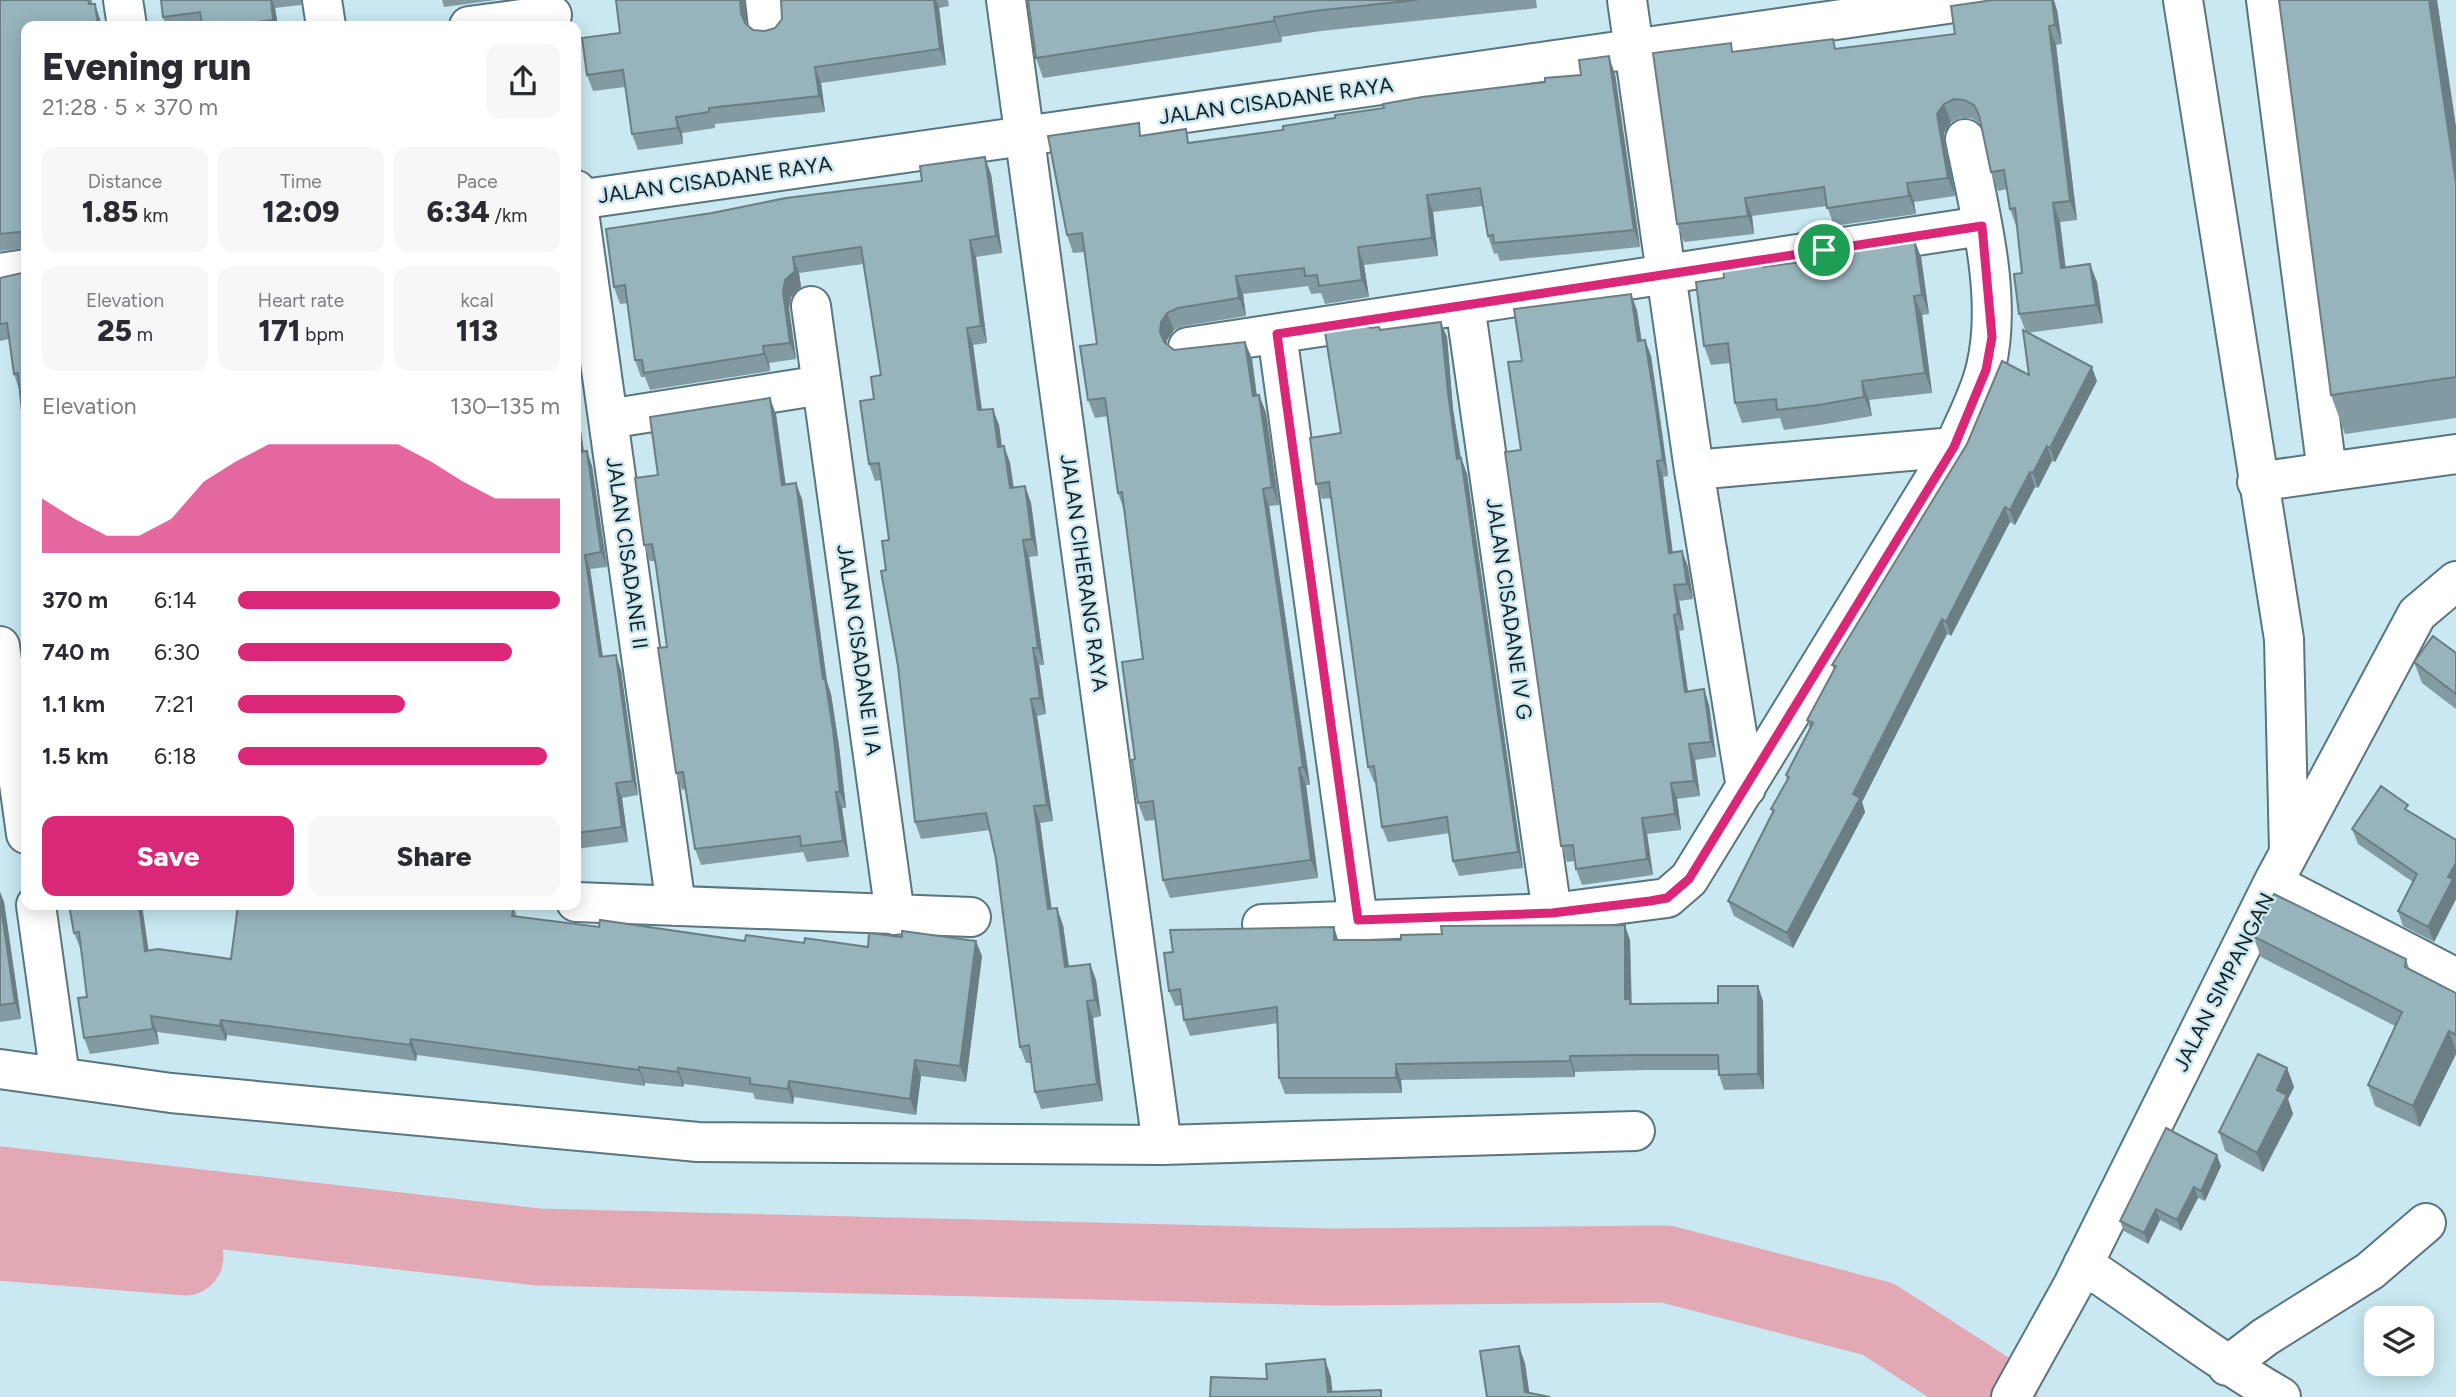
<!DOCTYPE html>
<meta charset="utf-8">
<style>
:root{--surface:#fff;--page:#f7f7f7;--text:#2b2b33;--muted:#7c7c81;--accent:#db2777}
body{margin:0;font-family:Figtree,sans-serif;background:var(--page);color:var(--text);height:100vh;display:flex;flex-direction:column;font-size:26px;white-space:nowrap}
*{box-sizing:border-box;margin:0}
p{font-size:23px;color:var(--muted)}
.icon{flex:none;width:38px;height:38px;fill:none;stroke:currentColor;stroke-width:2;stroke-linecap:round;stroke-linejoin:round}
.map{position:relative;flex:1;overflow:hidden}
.sheet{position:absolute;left:21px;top:21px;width:560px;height:889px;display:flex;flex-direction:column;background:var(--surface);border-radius:14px;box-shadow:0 4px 18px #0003}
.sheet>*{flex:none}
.fabs{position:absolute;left:2364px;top:1306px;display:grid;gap:14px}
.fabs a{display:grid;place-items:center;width:70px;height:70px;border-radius:14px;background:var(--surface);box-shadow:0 4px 18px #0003;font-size:35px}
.pin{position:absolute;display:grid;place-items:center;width:60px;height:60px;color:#fff;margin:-30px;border:4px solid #fff;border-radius:50%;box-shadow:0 2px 7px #0007}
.round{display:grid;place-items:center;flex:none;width:74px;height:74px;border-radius:14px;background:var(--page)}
.summary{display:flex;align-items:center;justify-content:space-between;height:119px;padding:0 21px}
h1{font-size:38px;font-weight:800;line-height:52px}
.metrics{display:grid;grid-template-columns:repeat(3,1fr);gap:10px;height:119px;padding:7px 21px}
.metrics div{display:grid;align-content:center;border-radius:14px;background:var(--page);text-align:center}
.metrics b{font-size:30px;font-weight:800}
.metrics small{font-size:19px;font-weight:400}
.metrics p{font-size:19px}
.chart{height:196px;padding:14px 21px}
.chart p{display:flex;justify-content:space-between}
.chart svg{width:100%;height:126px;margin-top:7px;fill:var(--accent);opacity:.7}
.cta{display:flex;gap:14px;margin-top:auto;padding:14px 21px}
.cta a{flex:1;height:80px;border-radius:14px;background:var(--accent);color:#fff;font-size:28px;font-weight:800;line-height:80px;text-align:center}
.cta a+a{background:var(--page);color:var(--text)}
ul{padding:0 21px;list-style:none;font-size:23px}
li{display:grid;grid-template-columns:112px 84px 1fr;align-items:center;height:52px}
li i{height:18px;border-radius:9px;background:var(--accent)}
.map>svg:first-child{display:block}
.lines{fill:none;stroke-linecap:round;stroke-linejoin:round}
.river{stroke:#e2a9b5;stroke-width:77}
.minor-casing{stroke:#59757d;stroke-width:42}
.minor{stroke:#fff;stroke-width:38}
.wall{fill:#829ba3}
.shaded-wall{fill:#6a7e84}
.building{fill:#97b4bd;stroke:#6a7e84;stroke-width:2}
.route-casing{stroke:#fff;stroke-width:14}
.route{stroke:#db2777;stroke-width:9}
.labels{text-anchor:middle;stroke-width:5;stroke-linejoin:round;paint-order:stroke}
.street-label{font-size:21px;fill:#131e21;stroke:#c9e8f1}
</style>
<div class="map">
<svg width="2456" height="1397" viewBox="0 0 2456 1397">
<rect width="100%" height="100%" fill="#c9e8f1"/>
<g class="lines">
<path class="river" d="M0 1185 538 1247 1332 1267 1666 1264 1878 1319 1999 1397
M0 1242 185 1257"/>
<defs>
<path id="minor" d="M123 0 127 26
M322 0 326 26
M765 0 768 26
M1006 0 1162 1145
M1627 0 1694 470 1746 788
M2183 0 2284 639 2289 851
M469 26 552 15
M576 190 676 906
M577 200 1975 0
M0 273 26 269
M1465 305 1552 913
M811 306 895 915
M1277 334 1358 920
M1188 347 1982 226
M608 419 822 385
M1694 470 1954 447
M2327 472 2456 454
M2257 482 2327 472 2266 0
M0 646 26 834
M2273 883 2456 978
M576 902 971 917
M36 905 60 1077
M1262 924 1552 913 1667 898 1689 879 1954 447C1965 421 1980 394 1986 367 2003 297 1979 209 1965 139
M0 1069 171 1093 698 1142 1162 1145 1635 1131
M2083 1264C2149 1307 2211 1357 2281 1397
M2227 1366 2265 1337 2370 1271 2426 1223
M2011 1397 2072 1287 2273 883 2417 614 2456 581"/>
</defs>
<use href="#minor" class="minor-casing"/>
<use href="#minor" class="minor"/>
</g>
<path class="wall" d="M0 0H92V4L100 19 101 26H26V248L0 251Z
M161 0H301V5L275 8 278 26H166L163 17Z
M442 0H496L444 7Z
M616 0H746V24L753 30 765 31 775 28 782 19 781 0H948L949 6 939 8 946 65 821 83 825 112 715 124V128L682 133 683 144 638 150 632 134 625 87 593 91 587 75 620 33Z
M1028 0H1536L1537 8 1321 31 1281 37 1282 42 1043 78 1036 58Z
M2279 0H2437L2456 127V418L2345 434 2331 395Z
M2057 10 2062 44 2056 45 2077 220 2060 222 2065 267 2097 282 2103 323 2027 333 2097 381 2055 462 2052 461 2038 488 2035 487 2015 525 2010 522 1951 636 1947 634 1862 802 1865 812 1793 948 1734 916 1728 901 1773 813 1771 809 1787 780 1786 775 1810 729 1807 720 1834 670 1832 665 2029 375 2026 332 2019 314 2022 273 2017 228 2010 209 2007 189 1998 191 1991 172 1981 124 1971 118H1961L1951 122 1944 133 1955 196 1914 202 1916 214 1834 226 1827 206 1752 216 1754 234 1684 242 1677 224 1734 51 1837 48 1955 34Z
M1615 74 1640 247 1500 261 1497 253 1494 254 1488 236 1483 206 1433 212 1438 256 1364 265 1369 297 1325 304 1321 293 1311 294 1308 286 1243 294 1246 316 1184 326 1174 330 1167 340V344L1174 350 1245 342 1252 359 1257 396 1259 395 1266 413 1279 505 1269 506 1310 785H1306L1318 878 1170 898 1163 880 1155 820 1145 821 1138 803 1135 759 1143 659 1124 510 1118 493 1108 416 1095 418 1088 400 1097 344 1084 252 1073 253 1067 235 1143 135 1191 143 1283 130Z
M991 174 1002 253 976 257 987 343 973 345 982 410 999 425 1002 446H1004L1010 463 1014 488 1025 486 1031 503 1038 556 1029 557 1044 665H1039L1046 714 1037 716 1053 821 1040 823 1051 909 1063 925 1069 966 1090 964 1096 980 1101 1016 1093 1018 1103 1101 1041 1109 1035 1092 1031 1063H1026L1020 1047 996 859 990 830 921 839 915 822 898 666 886 570 889 540 881 480 875 481 869 464 874 399 881 375 863 264 799 273 801 287 791 297 789 308 796 359 769 363 770 371 650 390 645 377H641L635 360 628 303 620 304 614 287Z
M1921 257 1929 314 1922 315 1932 393 1869 400 1872 416 1826 424 1784 430 1780 418 1742 423 1735 403 1730 363 1711 365 1704 346 1724 278 1765 267Z
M26 272 20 389H19L14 374 9 339 0 341V278Z
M1637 310 1641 340H1645L1651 356 1661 424 1668 476 1663 477 1672 553 1682 551 1688 567 1693 599 1679 601 1684 630 1679 631 1688 691 1704 689 1709 705 1716 757 1695 760 1700 796 1677 799 1681 830 1647 834 1653 875 1582 885 1576 869 1575 861 1567 862 1561 846 1521 450 1522 361Z
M1370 328 1447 337 1453 409 1461 458 1467 474 1523 868 1459 876 1453 861 1450 833 1388 842 1382 827 1376 782H1374L1368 767 1332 498 1322 499 1316 484 1341 433Z
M576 396 584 452 592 466 607 567 590 569 603 657 621 670 638 795 622 798 628 842 576 849Z
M776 414 785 485 802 499 827 682 831 694 839 746 846 808H842L849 857 807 862 803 852 701 865 695 849 686 789 682 790 676 773 667 647 655 561H650L644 545 658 475Z
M2456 653V709L2422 683 2414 662Z
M2411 812 2456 840V899L2434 942 2403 926 2398 911 2413 882 2358 844 2352 829Z
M0 892 4 902 21 1019 0 1022Z
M69 905 149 951 231 959 514 907 517 917 599 927 745 941 868 947 982 956 966 1082 921 1076 916 1115 794 1097 793 1104 755 1099 753 1093 684 1084 683 1087 645 1083V1086L417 1055 416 1061 227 1035 226 1041 157 1032 159 1044 90 1054 84 1038 87 997 81 948H80L74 933Z
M1334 927 1338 940H1630L1632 1004 1718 1003 1758 986 1763 1001 1764 1089 1724 1090 1719 1075 1718 1070H1644L1575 1072V1077L1401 1080 1402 1093 1285 1094 1279 1078 1278 1023 1190 1036 1184 1020 1182 1005 1175 1006 1169 991Z
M2253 936 2406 959 2409 968 2456 993V1054L2420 1127 2375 1106 2368 1085 2395 1026 2261 957Z
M2287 1068 2294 1087 2288 1099 2293 1114 2263 1172 2225 1151 2219 1132Z
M2221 1166 2205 1201 2198 1198 2181 1231 2160 1220 2148 1244 2124 1231 2120 1221Z"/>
<path class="shaded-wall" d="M271 0H272L275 8 278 26H276L273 20Z
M740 0H746V29L741 13Z
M934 0H936L939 8 946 65 940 49Z
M2052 0H2054L2057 10 2062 44 2055 25Z
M2429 0H2437L2456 127V183Z
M95 4 100 19 101 26H98Z
M1274 17 1281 37 1282 42 1274 21Z
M2049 26 2056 45 2077 220 2070 201Z
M1609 56 1615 74 1640 247 1634 230Z
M815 67 821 83 825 112 819 96Z
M1944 104 1951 122 1944 133 1955 196 1948 178 1937 114Z
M676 117 682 133 683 144 678 128Z
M985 157 991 174 1002 253 996 236Z
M1907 183 1914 202 1916 214 1909 196Z
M1427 195 1433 212 1438 256 1432 238Z
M1745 198 1752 216 1754 234 1748 216Z
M2053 203 2060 222 2068 286 2061 268Z
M1914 238 1921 257 1929 314 1922 295Z
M970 240 976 257 987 343 981 326Z
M1358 247 1364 265 1369 297 1362 280Z
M793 257 799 273 801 287 791 297 789 308 796 359 790 343 783 292 785 280Z
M2090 264 2097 282 2103 323 2096 305Z
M1236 276 1243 294 1246 316 1239 298Z
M1631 294 1637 310 1644 356 1638 341Z
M1914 296 1922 315 1932 393 1925 373Z
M1167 313 1174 330 1167 340 1166 350 1160 332 1161 322Z
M1441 322 1447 337 1453 409 1463 474 1457 459 1448 393Z
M967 328 973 345 984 427 978 410Z
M1645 340 1651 356 1668 476 1663 460Z
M1245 342 1252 359 1259 414 1253 396Z
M763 346 769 363 770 371 764 354Z
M2092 367 2097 381 2055 462 2050 448Z
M1862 381 1869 400 1872 416 1864 397Z
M1259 395 1266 413 1279 505 1272 487Z
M576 396 586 467 580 452 576 420Z
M770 398 776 414 788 501 782 485Z
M993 409 999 425 1004 464 998 447Z
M1004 446 1010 463 1016 505 1010 488Z
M2047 446 2052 461 2038 488 2033 473Z
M587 451 592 466 607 567 601 552Z
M1461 458 1467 474 1523 868 1518 852Z
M1657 461 1663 477 1675 569 1669 553Z
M2030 472 2035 487 2015 525 2010 510Z
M796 483 802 499 827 682 831 694 839 746 846 808 840 792 823 679Z
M1025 486 1031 503 1038 556 1032 539Z
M1263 489 1269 506 1310 785 1303 767Z
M2005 507 2010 522 1951 636 1946 622Z
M1023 540 1029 557 1044 665 1038 648Z
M1682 551 1688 567 1693 599 1687 584Z
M585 555 590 569 605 672 600 657Z
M1674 585 1679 601 1684 630 1678 614Z
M1674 615 1679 631 1690 707 1685 692Z
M1942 619 1947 634 1862 802 1865 812 1793 948 1787 933 1853 794Z
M1033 648 1039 665 1046 714 1040 698Z
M616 655 621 670 638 795 633 781Z
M1704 689 1709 705 1716 757 1711 742Z
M1031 699 1037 716 1053 821 1047 805Z
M1689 744 1695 760 1700 796 1694 781Z
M1299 768 1306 785 1318 878 1311 860Z
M616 783 622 798 628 842 622 827Z
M1671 783 1677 799 1681 830 1675 814Z
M836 792 842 808 849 857 843 841Z
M1034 806 1040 823 1054 926 1048 909Z
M1642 818 1647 834 1653 875 1647 859Z
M2456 863V899L2434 942 2428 927 2448 877Z
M0 892 4 902 21 1019 15 1003 0 900Z
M139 905H142L151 967 145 951Z
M1057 908 1063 925 1071 984 1065 967Z
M1625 925 1630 940 1631 1002 1635 1015 1625 999Z
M1334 927 1339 943 1334 940Z
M976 941 982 956 966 1082 960 1066Z
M1090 964 1096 980 1101 1016 1095 1000Z
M1758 986 1763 1001 1764 1089 1758 1074Z
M1087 1001 1093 1018 1103 1101 1097 1084Z
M151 1016 157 1032 159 1044 153 1029Z
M221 1020 227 1035 226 1041 220 1026Z
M2449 1031 2456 1050V1054L2420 1127 2413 1106Z
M411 1039 417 1055 416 1061 410 1045Z
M1570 1056 1575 1072V1077L1570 1061Z
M915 1060 921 1076 916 1115 910 1099Z
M1396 1064 1401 1080 1402 1093 1396 1078Z
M639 1067 645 1083V1086L639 1070Z
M678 1068 684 1084 683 1087 678 1072Z
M2287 1068 2294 1087 2288 1099 2293 1114 2263 1172 2257 1153 2277 1090Z
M789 1081 794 1097 793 1104 788 1089Z
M2217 1155 2221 1166 2205 1201 2201 1191Z
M2194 1187 2198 1198 2181 1231 2177 1220Z
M2156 1209 2160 1220 2148 1244 2144 1233Z
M1519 1346 1525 1363 1530 1397 1525 1392Z
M1325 1359 1331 1377 1333 1397 1328 1392Z"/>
<path class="building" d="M0 0H88L89 4H95L98 26H26V233L18 232 0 234Z
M161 0H271L273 20 224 26H202L200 12 163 17Z
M616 0H740L741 13 745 23 753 30 765 31 775 28 782 19 781 0H934L940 49 815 67 819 96 709 108V112L676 117 678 128 632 134 623 70 587 75 582 38 620 33Z
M1028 0H1417L1314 11 1274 17V21L1036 58Z
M1993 0H2052L2055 25 2049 26 2070 201 2053 203 2061 268 2090 264 2096 305 2019 314 2014 274 2022 273 2015 208 2010 209 2004 170 1991 172 1979 115 1974 105 1964 100 1954 99 1944 104 1937 114 1948 178 1907 183 1909 196 1827 208 1824 187 1745 198 1748 216 1677 224 1653 53 1731 43 1732 52 1833 39 1835 49 1955 34 1951 6Z
M2279 0H2429L2456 183V377L2331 395Z
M1609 56 1634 230 1494 243 1493 235 1488 236 1480 188 1427 195 1432 238 1358 247 1362 280 1319 286 1317 275 1305 276 1304 268 1236 276 1239 298 1178 308 1167 313 1161 322 1160 332 1164 342 1174 350 1245 342 1253 396 1259 395 1272 487 1263 489 1303 767 1299 768 1311 860 1163 880 1153 801 1138 803 1132 760 1135 759 1122 662 1143 659 1122 492 1118 493 1105 398 1088 400 1080 346 1097 344 1082 233 1067 235 1048 136 1139 123 1140 136 1186 129 1188 143 1283 130V126L1335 118V115L1384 108 1383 104 1422 97 1545 82V78L1581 75 1579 60Z
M985 157 996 236 970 240 981 326 967 328 978 410 993 409 998 447 1004 446 1010 488 1025 486 1032 539 1023 540 1038 648H1033L1040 698 1031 699 1047 805 1034 806 1048 909 1057 908 1065 967 1090 964 1095 1000 1087 1001 1097 1084 1035 1092 1029 1045 1020 1047 996 859 986 813 915 822 898 666 881 571 886 570 882 541 889 540 879 463 869 464 860 401 874 399 871 377 881 375 861 247 793 257 795 271 785 280 783 292 790 343 763 346 764 354 644 373 642 360H635L625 285 614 287 606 229 712 213 786 198 922 181 920 166Z
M1914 238 1922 295 1914 296 1925 373 1862 381 1864 397 1819 405 1777 410 1776 399 1735 403 1728 343 1704 346 1696 282 1724 278 1723 267 1762 261 1763 267 1833 258 1832 250Z
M26 272V449L18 373 14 374 7 323 0 324V278Z
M1631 294 1638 341 1645 340 1656 409 1663 460 1657 461 1669 553 1682 551 1687 584 1674 585 1678 614 1674 615 1685 692 1704 689 1711 742 1689 744 1694 781 1671 783 1675 814 1642 818 1647 859 1576 869 1573 845 1561 846 1505 452 1521 450 1508 362 1522 361 1514 309Z
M1441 322 1448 393 1457 459 1461 458 1518 852 1453 861 1447 817 1382 827 1374 766 1368 767 1329 482 1316 484 1310 438 1341 433 1325 332 1369 325 1370 328 1379 327 1380 330Z
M2023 330 2092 367 2050 448 2047 446 2033 473 2030 472 2010 510 2005 507 1946 622 1942 619 1853 794 1860 798 1787 933 1728 901 1774 810 1771 809 1789 777 1786 775 1813 723 1807 720 1836 666 1832 665 1967 444 2002 361 2029 375Z
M770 398 782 485 796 483 823 679 825 678 833 730 840 792H836L843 841 801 846 800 836 695 849 683 772 676 773 658 648 667 647 656 566 652 544 644 545 635 478 658 475 650 417Z
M576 420 580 452 587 451 601 552 585 555 600 657 616 655 633 781 616 783 622 827 576 833Z
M23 562H26V585Z
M2433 636 2456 653V694L2414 662Z
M2381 786 2408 805 2405 809 2456 840V863L2448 877 2453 879 2428 927 2398 911 2417 874 2352 829Z
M2274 894 2406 959 2405 967 2456 993V1035L2449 1031 2413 1106 2368 1085 2402 1012 2253 936Z
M0 900 15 1003 0 1005Z
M69 905H139L145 951 158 949 231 959 238 905H492L514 907 512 916 599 927 600 920 745 941 746 935 804 943 805 938 868 947 869 933 902 937V931L976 941 960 1066 915 1060 910 1099 789 1081 788 1089 750 1084V1078L678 1068V1072L639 1067V1070L411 1039 410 1045 221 1020 220 1026 151 1016 153 1029 84 1038 78 998 87 997 79 932 74 933Z
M1625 925V999H1630V1004L1718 1003V986H1758V1074L1719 1075 1718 1055H1638L1570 1056V1061L1396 1064V1078H1279L1277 1007 1184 1020 1180 989 1169 991 1164 953 1173 952 1170 930 1334 927V940H1401V935L1442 934 1441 926Z
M2258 1054 2287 1068 2277 1090 2287 1095 2257 1153 2219 1132Z
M2166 1128 2217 1155 2201 1191 2194 1187 2177 1220 2156 1209 2144 1233 2120 1221Z
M1519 1346 1525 1392 1550 1397H1487L1480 1351Z
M1325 1359 1328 1392 1381 1390V1397H1210L1211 1377 1267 1379 1266 1364Z"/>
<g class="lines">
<defs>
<path id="route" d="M1982 226 1992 337 1986 370 1954 447 1689 879 1667 898 1650 901 1552 913 1358 920 1277 334Z"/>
</defs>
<use href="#route" class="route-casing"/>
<use href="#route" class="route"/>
</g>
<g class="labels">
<g class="street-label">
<text transform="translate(1276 101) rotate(-8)" y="7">JALAN CISADANE RAYA</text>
<text transform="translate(715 180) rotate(-8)" y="7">JALAN CISADANE RAYA</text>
<text transform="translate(627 553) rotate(82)" y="7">JALAN CISADANE II</text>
<text transform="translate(1084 573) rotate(82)" y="7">JALAN CIHERANG RAYA</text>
<text transform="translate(1509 609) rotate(82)" y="7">JALAN CISADANE IV G</text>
<text transform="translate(859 650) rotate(82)" y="7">JALAN CISADANE II A</text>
<text transform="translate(2224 982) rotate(-63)" y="7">JALAN SIMPANGAN</text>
</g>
</g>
</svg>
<div class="fabs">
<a><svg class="icon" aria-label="layers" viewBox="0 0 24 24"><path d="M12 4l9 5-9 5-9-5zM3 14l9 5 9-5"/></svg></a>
</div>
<div class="pin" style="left:1824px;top:250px;background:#1e9e55"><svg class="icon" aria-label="arrive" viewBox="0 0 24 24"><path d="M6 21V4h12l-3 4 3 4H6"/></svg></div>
<section class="sheet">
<div class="summary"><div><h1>Evening run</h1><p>21:28 · 5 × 370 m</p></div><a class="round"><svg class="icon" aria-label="share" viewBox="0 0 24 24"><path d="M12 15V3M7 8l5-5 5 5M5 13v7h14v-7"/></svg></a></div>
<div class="metrics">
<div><p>Distance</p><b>1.85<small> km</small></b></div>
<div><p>Time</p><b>12:09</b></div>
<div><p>Pace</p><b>6:34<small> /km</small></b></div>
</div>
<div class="metrics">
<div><p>Elevation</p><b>25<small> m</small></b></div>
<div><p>Heart rate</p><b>171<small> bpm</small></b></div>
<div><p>kcal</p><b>113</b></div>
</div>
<div class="chart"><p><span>Elevation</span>130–135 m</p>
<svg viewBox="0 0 160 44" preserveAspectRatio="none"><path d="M0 44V25L10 32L20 38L30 38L40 32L50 19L60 12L70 6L80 6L90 6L100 6L110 6L120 12L130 19L140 25L150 25L160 25V44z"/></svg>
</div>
<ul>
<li><b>370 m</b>6:14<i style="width:100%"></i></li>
<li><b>740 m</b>6:30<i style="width:85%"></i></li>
<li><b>1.1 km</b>7:21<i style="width:52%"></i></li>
<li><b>1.5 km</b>6:18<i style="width:96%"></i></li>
</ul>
<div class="cta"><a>Save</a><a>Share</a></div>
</section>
</div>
